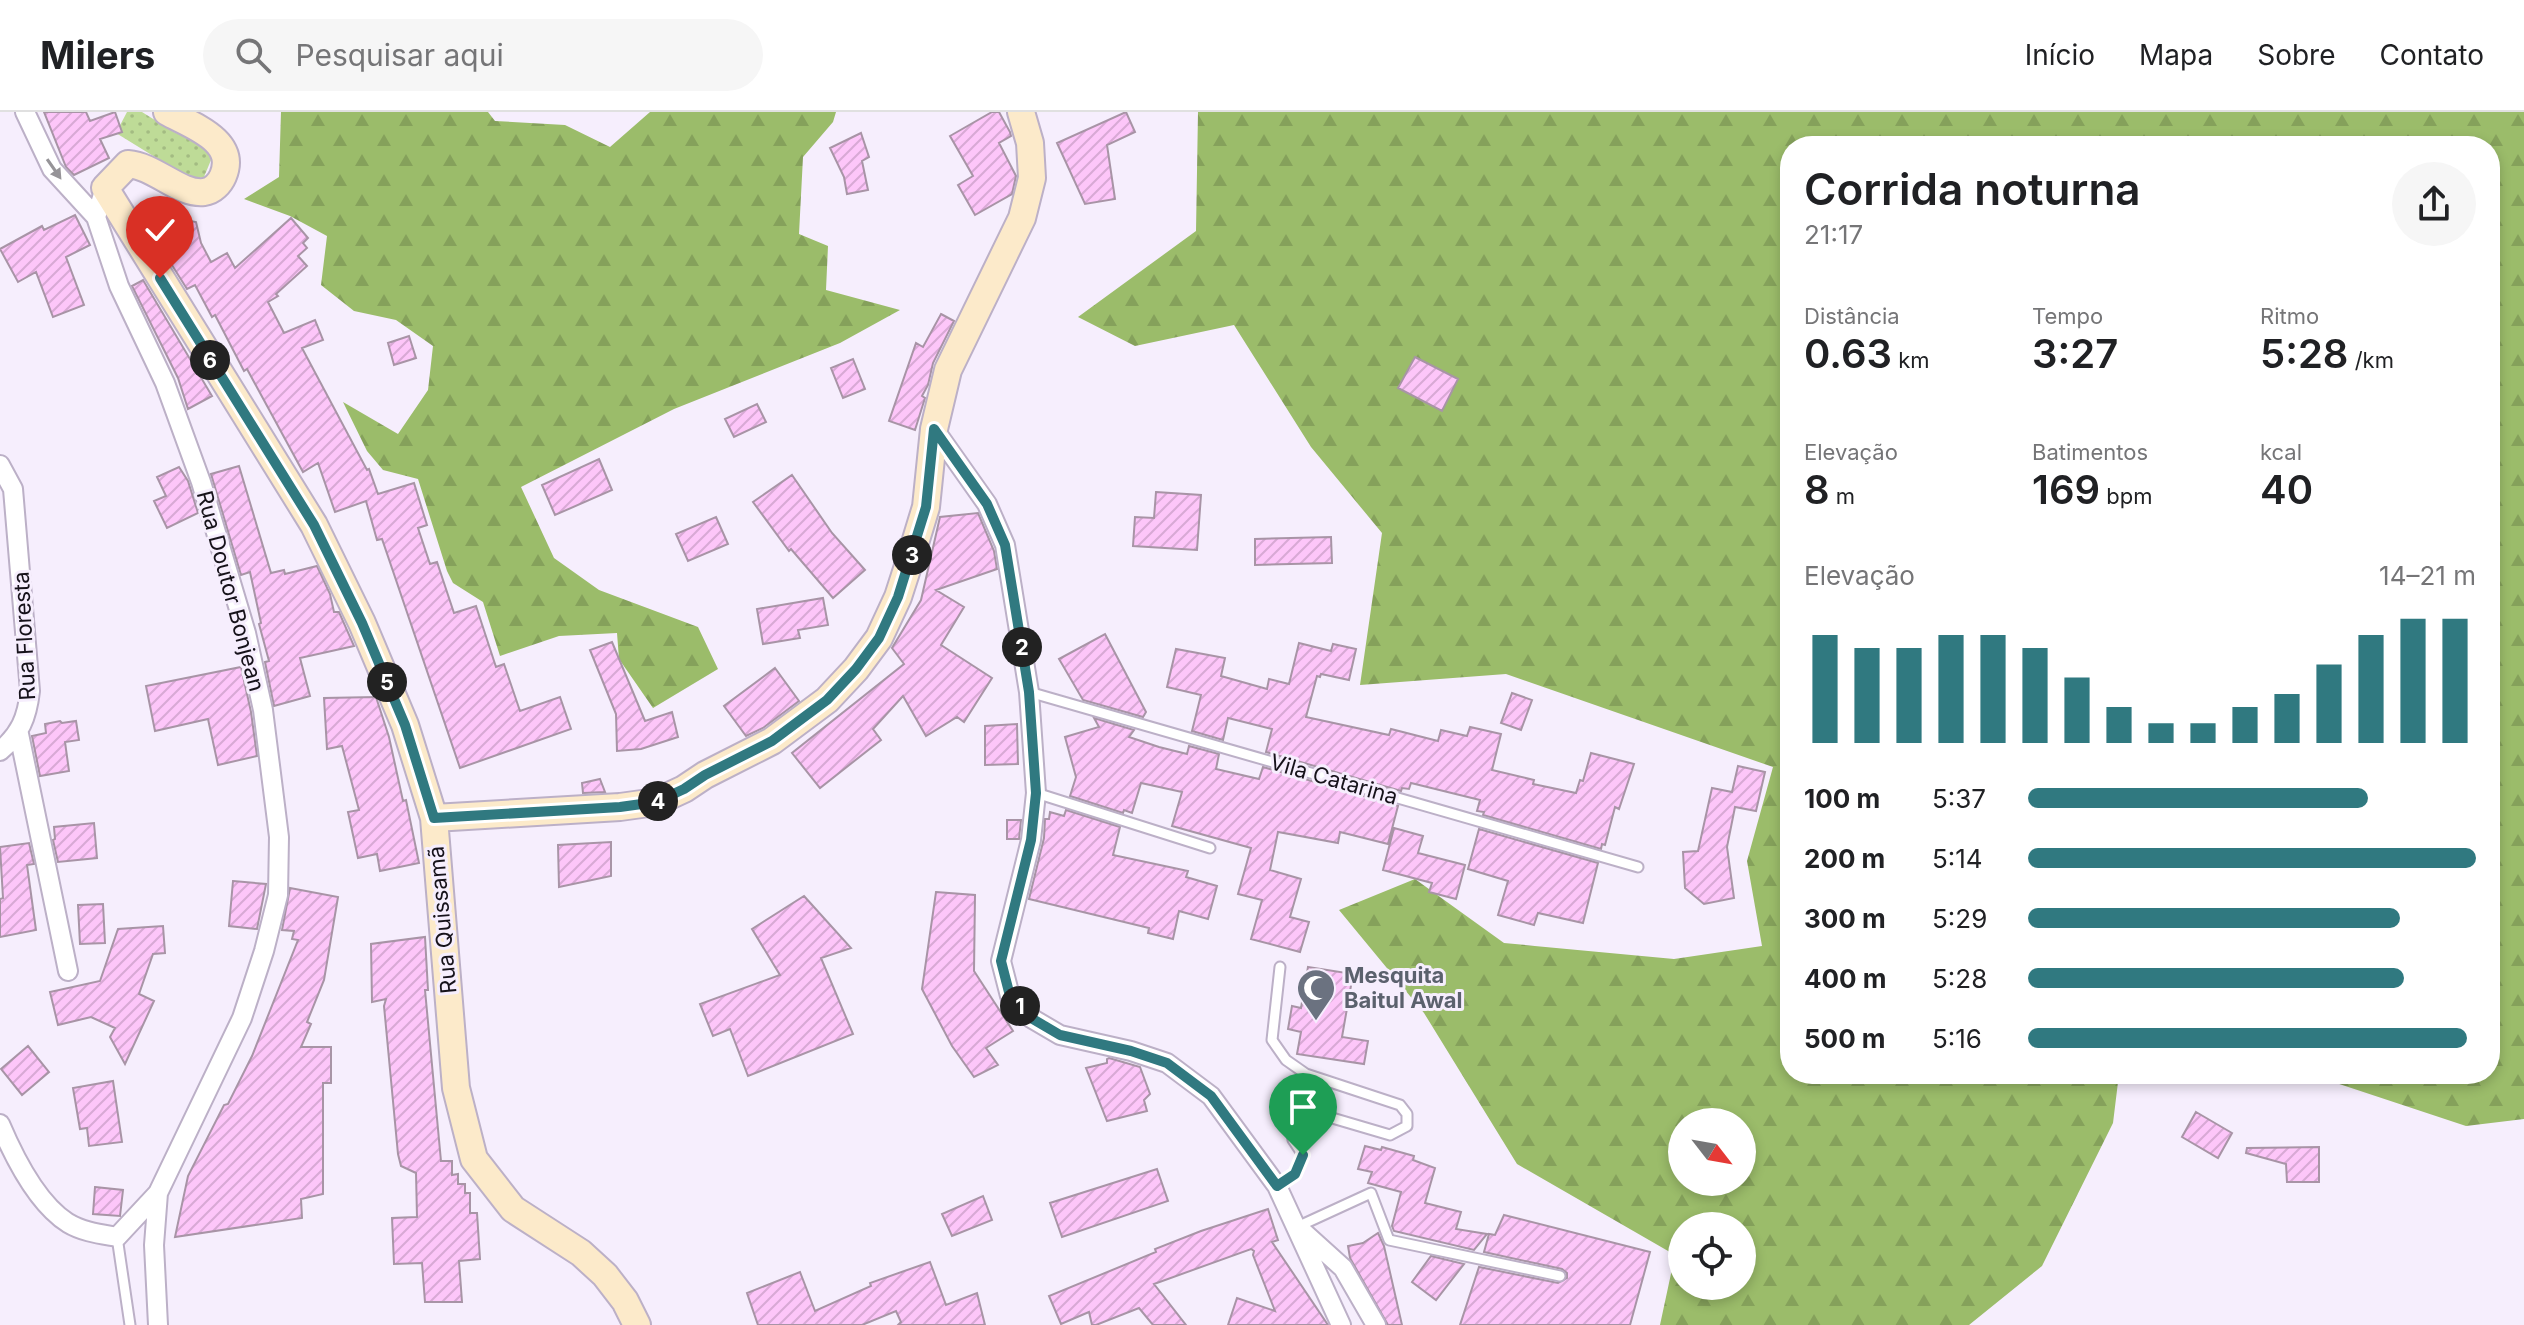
<!DOCTYPE html>
<html lang="pt">
<meta charset="utf-8">
<style>
:root{--surface:#fff;--page:#f6f6f6;--text:#202124;--muted:#757577;--line:#e0e0e0;--accent:#307980}
body{margin:0;font-family:Inter,sans-serif;background:var(--page);color:var(--text);height:100vh;display:flex;flex-direction:column;font-size:30px;white-space:nowrap}
*{box-sizing:border-box;margin:0}
p{font-size:26px;color:var(--muted)}
.icon{flex:none;width:44px;height:44px;fill:none;stroke:currentColor;stroke-width:2;stroke-linecap:round;stroke-linejoin:round}
.map{position:relative;flex:1;overflow:hidden}
.panel{position:absolute;left:1780px;top:24px;width:720px;height:948px;display:flex;flex-direction:column;background:var(--surface);border-radius:32px;box-shadow:0 4px 12px #0003}
.panel>*{flex:none}
.needle{width:52px;rotate:121deg}
.buttons{position:absolute;left:1668px;top:996px;display:grid;gap:16px}
.buttons a{display:grid;place-items:center;width:88px;height:88px;border-radius:50%;background:var(--surface);box-shadow:0 4px 12px #0003;font-size:40px}
.pin{position:absolute;display:grid;place-items:center;width:68px;height:68px;color:#fff;margin:-82px -34px;border-radius:50% 50% 50% 0;rotate:-45deg;box-shadow:0 0 8px #0007}
.pin .icon{rotate:45deg}
.km{position:absolute;width:40px;height:40px;margin:-20px;border-radius:50%;background:#222;color:#fff;font-size:22px;line-height:40px;text-align:center}
.round{display:grid;place-items:center;flex:none;width:84px;height:84px;border-radius:42px;background:var(--page)}
.head{display:flex;align-items:center;justify-content:space-between;height:136px;padding:0 24px}
h1{font-size:44px;font-weight:600;line-height:60px}
.stats{display:grid;grid-template-columns:repeat(3,1fr);gap:12px;height:136px;padding:8px 24px}
.stats div{display:grid;align-content:center}
.stats b{font-size:40px;font-weight:600}
.stats small{font-size:22px;font-weight:400}
.stats p{font-size:22px}
.chart{height:224px;padding:16px 24px}
.chart p{display:flex;justify-content:space-between}
.chart svg{width:100%;height:144px;margin-top:8px;stroke:var(--accent);stroke-width:6}
ul{padding:0 24px;list-style:none;font-size:26px}
li{display:grid;grid-template-columns:128px 96px 1fr;align-items:center;height:60px}
li i{height:20px;border-radius:10px;background:var(--accent)}
header{display:flex;align-items:center;gap:48px;box-sizing:border-box;height:112px;padding:0 40px;background:var(--surface);border-bottom:2px solid var(--line)}
header strong{font-size:38px}
nav{display:flex;gap:44px;margin-inline-start:auto;font-size:28px}
.search{width:560px;height:72px;background:var(--page);display:flex;align-items:center;gap:20px;box-sizing:border-box;padding:0 28px;border-radius:44px;color:var(--muted);font-size:30px}
.map>svg:first-child{display:block}
.grass{fill:url(#grass-dots)}
.forest{fill:url(#forest-firs);fill-rule:evenodd}
.building{fill:url(#building-hatch);stroke:#a894a6;stroke-width:2}
.lines{fill:none;stroke-linecap:round;stroke-linejoin:round}
.lane-casing{stroke:#bcb0c7;stroke-width:13}
.street-casing{stroke:#bcb0c7;stroke-width:22}
.secondary-casing{stroke:#bcb0c7;stroke-width:30}
.lane{stroke:#fff;stroke-width:9}
.street{stroke:#fff;stroke-width:18}
.secondary{stroke:#fceaca;stroke-width:26}
.oneway{fill:#969498}
.route-casing{stroke:#fff;stroke-width:16}
.route{stroke:#307980;stroke-width:10}
.labels{text-anchor:middle;stroke-width:6;stroke-linejoin:round;paint-order:stroke}
.street-label{font-size:22px;fill:#16121a;stroke:#f6eefd}
.worship-label{font-size:22px;font-weight:bold;fill:#5b616d;stroke:#f6eefd;text-anchor:start}
</style>
<header>
<strong>Milers</strong>
<div class="search"><svg class="icon" aria-label="search" viewBox="0 0 24 24"><circle cx="10" cy="10" r="6"/><path d="M15 15l6 6"/></svg>Pesquisar aqui</div>
<nav><a>Início</a><a>Mapa</a><a>Sobre</a><a>Contato</a></nav>
</header>
<div class="map">
<svg width="2524" height="1213" viewBox="0 0 2524 1213">
<defs>
<pattern id="grass-dots" width="8" height="8" patternUnits="userSpaceOnUse" patternTransform="scale(2)"><rect width="8" height="8" fill="#bedb97"/><path d="M2 2h.1M6 6h.1" fill="none" stroke="#a3bb82" stroke-width="1.8" stroke-linecap="round"/></pattern>
<pattern id="forest-firs" width="22" height="20" patternUnits="userSpaceOnUse" patternTransform="scale(2)"><rect width="22" height="20" fill="#9bbc6a"/><path d="M5 1l3.5 6h-7zM16 11l3.5 6h-7z" fill="#85a15b"/></pattern>
<pattern id="building-hatch" width="6" height="6" patternUnits="userSpaceOnUse" patternTransform="scale(2)"><rect width="6" height="6" fill="#fdc6f9"/><path d="M-1 1l2-2M0 6l6-6M5 7l2-2" fill="none" stroke="#d8a9d5"/></pattern>
</defs>
<rect width="100%" height="100%" fill="#f6eefd"/>
<path class="grass" d="M127 0H142L174 20 192 28 206 36 211 48 204 65 195 67 184 63 116 21Z"/>
<path class="forest" d="M281 0H488L495 9 565 13 610 35 650 0H836L833 10 803 45 799 122 828 134 826 178 900 198 840 231 674 297 521 375 554 446 599 478 698 515 718 557 653 596 619 547 617 521 559 524 500 544 483 490 453 471 447 459 418 367 383 358 367 339 343 290 398 322 428 278 433 234 396 208 354 199 321 173 327 124 290 104 244 87 279 65Z
M1198 0H2524V1007L2466 1014 2309 962H2490V34H1790V962H2119L2113 1011 2042 1154 1969 1213H1660L1675 1143 1517 1052 1424 901 1339 798 1415 767 1504 831 1674 847 1762 834 1747 749 1773 655 1506 562 1360 573 1382 421 1311 335 1234 213 1135 234 1078 205 1196 119ZM1682 1010H1742V1070H1682ZM1682 1114H1742V1174H1682Z"/>
<path class="building" d="M44 0H86L90 9 115 0 122 20 100 27 109 46 74 63 66 55Z
M992 0H999L1010 20 1011 24 999 31 1016 64 1012 82 975 103 958 73 973 64 950 24Z
M1126 0 1135 20 1107 33 1115 87 1085 92 1057 31Z
M861 21 869 45 862 49 868 78 847 82 844 65 830 36Z
M152 91 174 106 196 110 201 131 211 150 227 141 235 156 291 106 308 126 303 131 307 136 298 144 307 154 276 182 278 184 268 190 284 221 315 208 323 228 302 236 367 358 369 357 378 382 414 371 427 413 418 416 430 452 437 450 454 501 476 494 496 555 504 552 520 599 560 585 571 617 460 656 382 427 377 428 366 389 335 400 318 351 303 360 247 257 244 259 215 203 212 205 195 173 187 177 138 99Z
M75 103 90 133 66 145 84 193 53 205 36 160 18 170 0 137 42 114 44 118Z
M143 168 212 284 188 297 178 266 132 174Z
M941 202 954 209 933 251 928 273 922 284 925 286 915 318 889 309 916 231 923 235Z
M409 224 416 246 394 253 388 231Z
M1415 245 1458 267 1442 299 1398 276Z
M853 247 865 277 843 286 831 256Z
M757 292 766 310 734 325 725 307Z
M599 347 612 378 555 403 542 373Z
M239 354 271 461 284 458 285 462 317 454 330 482 334 500H339L354 534 300 546 310 584 274 594 265 550 269 549 259 512 261 511 250 460 241 463 211 362Z
M179 355 188 369 198 401 167 416 154 389 166 384 157 365Z
M792 363 832 421 865 458 833 486 791 437 789 439 753 390Z
M1156 380 1201 383 1197 438 1133 434 1135 405 1154 406Z
M978 401 994 439 997 457 936 478 964 495 941 533 992 566 964 610 957 605 926 624 903 584 873 617 881 628 820 676 792 641 904 552 892 536 921 488 940 405Z
M716 405 728 432 688 449 676 422Z
M1331 425 1332 451 1255 453V427Z
M823 486 828 513 798 518 800 526 763 532 757 497Z
M1105 522 1146 600 1143 605 1083 588 1059 547Z
M612 530 645 609 672 600 678 625 641 637 617 639 616 602 590 538Z
M1299 531 1331 539 1333 532 1356 537 1349 568 1321 562 1320 565 1317 564 1306 605 1389 623 1391 617 1438 629 1441 618 1467 624 1470 615 1501 622 1492 658 1534 668 1533 672 1576 681 1580 668 1583 669 1591 641 1634 652 1619 697 1615 695 1605 733 1602 732 1601 737 1483 703 1484 700 1477 699 1480 688 1411 671 1409 677 1402 676 1401 679 1266 640 1272 617 1228 606 1223 628 1192 619 1201 583 1167 575 1176 537 1225 546 1221 564 1267 577 1269 567 1289 572Z
M241 555 251 600 257 644 218 653 208 607 155 619 146 574Z
M775 556 799 589 763 616 746 624 724 594Z
M1512 581 1532 588 1521 618 1501 611Z
M376 585 389 625 403 689 406 688 419 751 380 759 377 742 358 746 348 700 359 698 342 634 327 637 324 586Z
M1094 606 1134 618 1129 625 1159 635 1187 642 1189 634 1219 642 1216 657 1259 667 1263 655 1398 694 1388 732 1340 720 1338 731 1278 720 1270 758 1301 767 1290 805 1309 810 1300 840 1251 827 1262 788 1238 782 1251 736 1172 714 1182 680 1141 671 1132 701 1124 698 1123 701 1070 684 1076 665 1065 625 1099 615Z
M60 609 62 611 76 609 79 628 65 630 69 659 40 664 32 624 46 621 45 612Z
M1017 612 1018 652 985 653V614Z
M1738 654 1765 660 1756 699 1735 695 1727 735 1734 786 1704 792 1685 776 1683 740 1698 739 1712 676 1732 680Z
M600 667 605 680 583 681 582 671Z
M1066 698 1120 715 1113 743 1188 759 1186 765 1217 774 1208 807 1179 799 1173 827 1148 821 1149 816 1029 787 1044 726 1045 707H1049L1050 700 1064 704Z
M1007 708H1021L1019 727H1007Z
M94 711 97 746 58 750 53 728 55 727 54 715Z
M1394 716 1423 724 1418 741 1465 753 1456 787 1429 780 1432 771 1383 758Z
M1479 717 1598 751 1583 811 1538 801 1534 813 1498 803 1508 769 1468 757Z
M611 730V764L559 775 558 733Z
M29 731 34 752 27 753 36 818 0 825V787L3 786 0 735Z
M233 769 266 772 257 817 229 814Z
M290 776 338 785 324 868 307 910 311 912 301 935H331V971H323V1082L301 1087 302 1106 175 1125 188 1064 224 993 228 992 252 944 298 828 292 827 294 819 282 818Z
M936 780 975 783 974 859 1013 919 986 936 998 953 974 965 952 934 922 877Z
M804 784 851 836 821 846 853 922 748 964 730 917 713 924 700 892 780 863 752 817Z
M103 792 105 831 80 832 78 793Z
M163 814 165 841 153 842 139 882 154 889 125 952 110 925 115 916 91 905 58 913 50 880 100 869 118 817Z
M425 825 428 878H425L441 1049H452V1063L458 1062V1072H465V1081H470V1101H477L480 1147 459 1149 462 1190H425L422 1151 394 1152 392 1106 417 1105 416 1061 401 1054 398 1042 384 894 386 887 372 890 371 832Z
M1308 855 1353 862 1342 925 1368 929 1364 952 1297 942 1301 920 1288 917 1292 894 1301 896Z
M28 934 49 960 22 983 1 957Z
M1109 946 1140 955 1150 982 1144 988 1147 999 1107 1009 1086 956 1107 951V947Z
M113 969 122 1030 89 1034 87 1016 80 1017 73 976Z
M2196 1000 2232 1021 2218 1046 2182 1025Z
M1365 1034 1381 1038 1382 1035 1414 1044 1413 1048 1435 1056 1425 1091 1461 1100 1456 1117 1487 1122 1474 1138 1394 1119 1392 1114 1401 1080 1368 1071 1372 1060 1358 1057Z
M2319 1035V1070H2287L2286 1052 2246 1041 2247 1036Z
M1157 1057 1168 1089 1062 1125 1050 1091Z
M95 1075 123 1078 120 1104 93 1102Z
M983 1084 992 1108 952 1124 942 1102Z
M1268 1097 1278 1128 1272 1130 1328 1213H1228L1237 1186 1275 1199 1253 1143 1254 1139 1251 1137 1154 1172 1186 1213H1153L1139 1196 1096 1213H1092L1089 1200 1061 1212 1049 1184 1156 1140 1155 1137 1201 1119Z
M1504 1103 1650 1140 1630 1213H1460L1479 1155 1558 1171 1567 1166V1161L1562 1157 1484 1140 1489 1122 1495 1123Z
M1378 1121 1384 1134 1402 1213H1388L1350 1146 1348 1134 1363 1131Z
M1431 1144 1464 1152 1436 1188 1412 1170Z
M930 1150 946 1193 977 1181 985 1213H898L901 1210 896 1199 862 1213H758L747 1181 800 1160 815 1199 871 1174 870 1171Z"/>
<g class="lines">
<defs>
<path id="lane" d="M1029 580 1638 755
M1036 681 1210 736
M1277 1074 1295 1062 1303 1043 1293 1028 1290 1012 1295 1004 1305 998 1390 1023 1407 1014V1002L1400 993 1306 962 1286 948 1272 928 1280 855
M1297 1115 1371 1081 1389 1128 1560 1164
M117 1125 130 1213"/>
<path id="street" d="M25 0 52 57 96 105
M105 76 96 105 119 174 165 271 201 370 246 521 263 598 279 725 278 783 264 839 242 906 158 1081 154 1133 158 1213
M934 317 987 392 1005 433 1029 580 1036 681 1031 728 1001 849 1010 884 1031 906 1060 923 1131 939 1167 951 1211 984 1277 1074 1341 1213
M0 353 13 377 30 579C27 606 20 622 0 639
M19 622 68 859
M0 1012C14 1045 38 1092 68 1111 83 1120 100 1122 117 1125L158 1081
M1302 1119 1343 1156 1376 1213"/>
<path id="secondary" d="M167 0C190 13 238 28 223 64 220 71 213 79 204 80 180 83 155 54 128 52L105 76 314 413 362 511 405 613 434 706 456 976 474 1047 513 1097 581 1141 605 1163 625 1189 637 1213
M434 706 620 695 656 690 684 677 705 663 772 629 827 588 856 557 879 526 898 485 908 454 926 395 934 317 948 258 1022 106 1032 66 1030 31 1021 0"/>
</defs>
<use href="#lane" class="lane-casing"/>
<use href="#street" class="street-casing"/>
<use href="#secondary" class="secondary-casing"/>
<use href="#lane" class="lane"/>
<use href="#street" class="street"/>
<use href="#secondary" class="secondary"/>
</g>
<defs><path id="oneway-solid" d="M-6-.8H1V-3.2L6.5 0L1 3.2V.8H-6Z" transform="scale(2)"/></defs>
<use class="oneway" href="#oneway-solid" transform="translate(54 57) rotate(55)"/>
<g class="lines">
<defs>
<path id="route" d="M160 166 314 413 362 511 405 613 434 706 620 695 656 690 684 677 705 663 772 629 827 588 856 557 879 526 898 485 926 395 934 317 987 392 1005 433 1029 580 1036 681 1031 728 1001 849 1010 884 1031 906 1060 923 1131 939 1167 951 1211 984 1277 1074 1295 1062 1303 1043"/>
</defs>
<use href="#route" class="route-casing"/>
<use href="#route" class="route"/>
</g>
<defs>
<symbol id="mosque-pin" viewBox="-11 -11 22 30"><path d="M0 17L-7.5 6A9.5 9.5 0 1 1 7.5 6Z" fill="#6b7280" stroke="#f6eefd"/><path d="M3.5-4.9A6 6 0 1 0 3.5 4.9A5 5 0 1 1 3.5-4.9Z" fill="#fff"/></symbol>
</defs>
<g fill-rule="evenodd">
<use href="#mosque-pin" x="1294" y="854" width="44" height="60"/>
</g>
<g class="labels">
<g class="street-label">
<text transform="translate(231 479) rotate(75)" y="8">Rua Doutor Bonjean</text>
<text transform="translate(24 524) rotate(-93)" y="8">Rua Floresta</text>
<text transform="translate(1334 667) rotate(16)" y="8">Vila Catarina</text>
<text transform="translate(442 808) rotate(-95)" y="8">Rua Quissamã</text>
</g>
<g class="worship-label">
<text x="1344" y="871">Mesquita<tspan x="1344" dy="25">Baitul Awal</tspan></text>
</g>
</g>
</svg>
<div class="buttons">
<a><svg class="needle" viewBox="-14 -14 28 28"><path d="M0-13l5 13h-10z" fill="#e53935"/><path d="M0 13l5-13h-10z" fill="#757577"/></svg></a>
<a><svg class="icon" aria-label="locate" viewBox="0 0 24 24"><circle cx="12" cy="12" r="6"/><path d="M12 2v4M12 18v4M2 12h4M18 12h4"/></svg></a>
</div>
<div class="pin" style="left:1303px;top:1043px;background:#1e9e55"><svg class="icon" aria-label="arrive" viewBox="0 0 24 24"><path d="M6 21V4h12l-3 4 3 4H6"/></svg></div>
<div class="pin" style="left:160px;top:166px;background:#d93025"><svg class="icon" aria-label="check" viewBox="0 0 24 24"><path d="M5 12l5 5 9-10"/></svg></div>
<b class="km" style="left:1020px;top:894px">1</b>
<b class="km" style="left:1022px;top:535px">2</b>
<b class="km" style="left:912px;top:443px">3</b>
<b class="km" style="left:658px;top:689px">4</b>
<b class="km" style="left:387px;top:570px">5</b>
<b class="km" style="left:210px;top:248px">6</b>
<section class="panel">
<div class="head"><div><h1>Corrida noturna</h1><p>21:17</p></div><a class="round"><svg class="icon" aria-label="share" viewBox="0 0 24 24"><path d="M12 15V3M7 8l5-5 5 5M5 13v7h14v-7"/></svg></a></div>
<div class="stats">
<div><p>Distância</p><b>0.63<small> km</small></b></div>
<div><p>Tempo</p><b>3:27</b></div>
<div><p>Ritmo</p><b>5:28<small> /km</small></b></div>
</div>
<div class="stats">
<div><p>Elevação</p><b>8<small> m</small></b></div>
<div><p>Batimentos</p><b>169<small> bpm</small></b></div>
<div><p>kcal</p><b>40</b></div>
</div>
<div class="chart"><p><span>Elevação</span>14–21 m</p>
<svg viewBox="0 0 160 44" preserveAspectRatio="none"><path d="M5 44V11M15 44V15M25 44V15M35 44V11M45 44V11M55 44V15M65 44V24M75 44V33M85 44V38M95 44V38M105 44V33M115 44V29M125 44V20M135 44V11M145 44V6M155 44V6"/></svg>
</div>
<ul>
<li><b>100 m</b>5:37<i style="width:76%"></i></li>
<li><b>200 m</b>5:14<i style="width:100%"></i></li>
<li><b>300 m</b>5:29<i style="width:83%"></i></li>
<li><b>400 m</b>5:28<i style="width:84%"></i></li>
<li><b>500 m</b>5:16<i style="width:98%"></i></li>
</ul>
</section>
</div>
